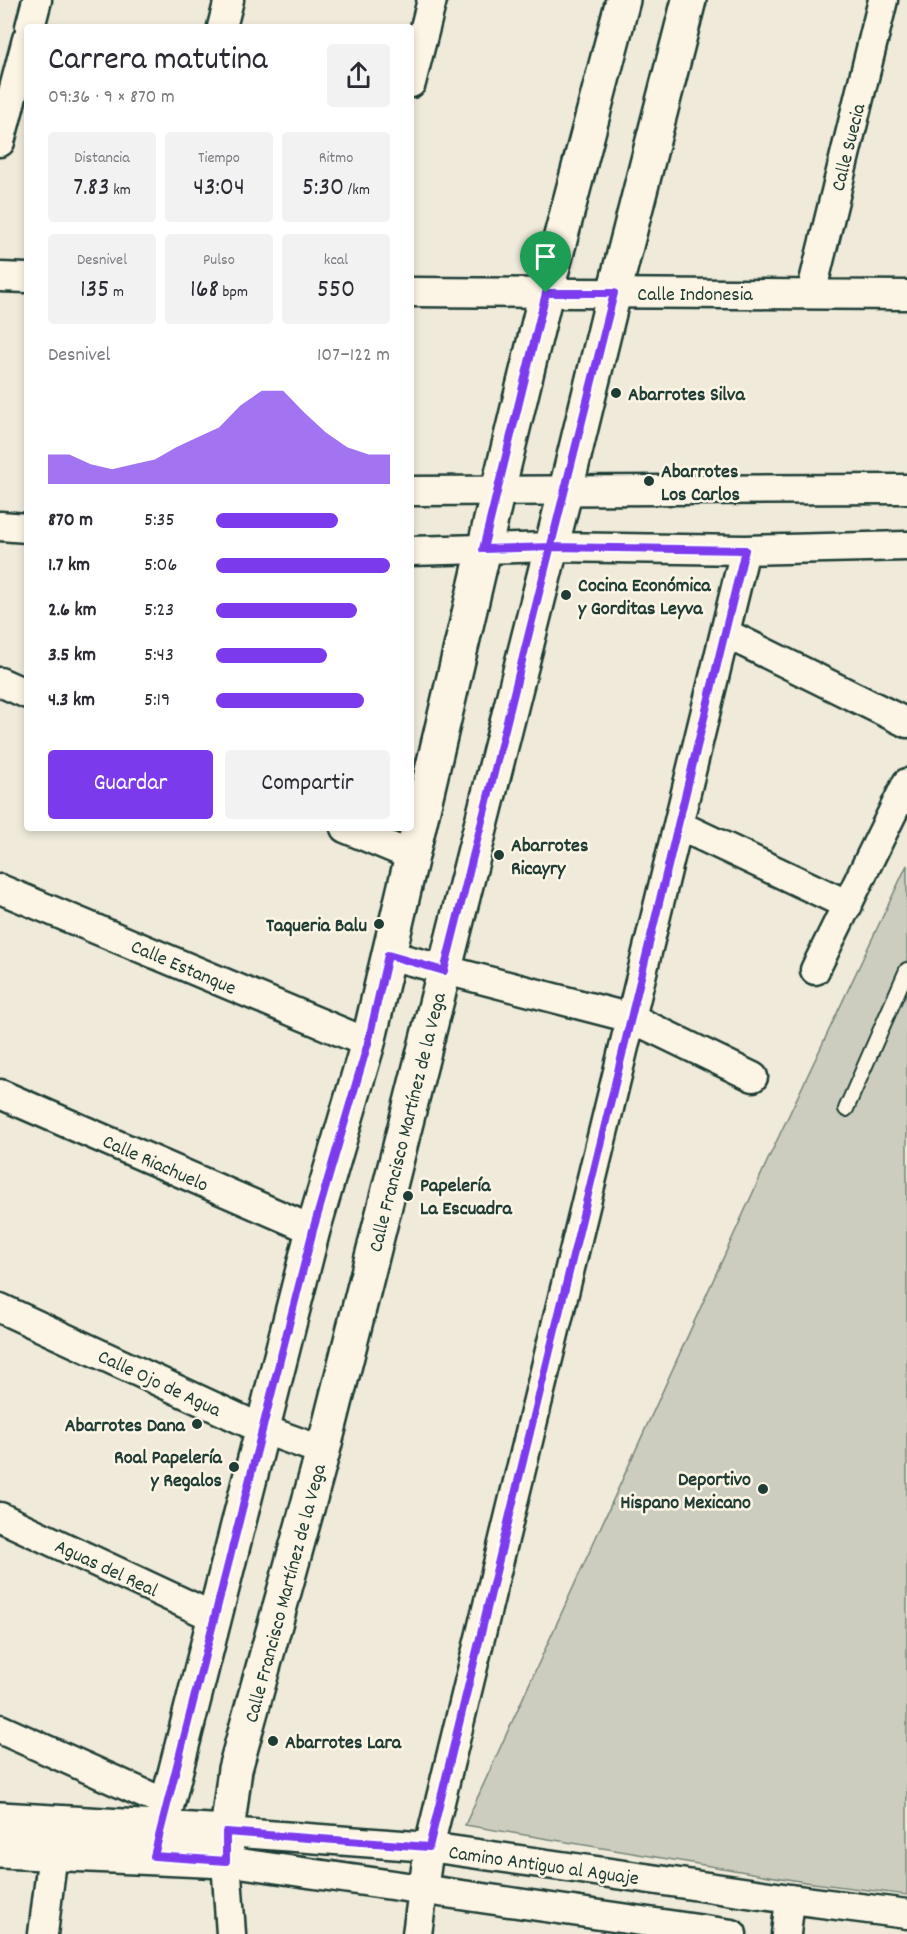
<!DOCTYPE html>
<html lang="es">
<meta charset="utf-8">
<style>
:root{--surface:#fff;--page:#f2f2f3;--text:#2b2b33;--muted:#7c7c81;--accent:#7c3aed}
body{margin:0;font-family:Dekko,sans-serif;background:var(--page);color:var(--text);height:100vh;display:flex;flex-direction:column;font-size:22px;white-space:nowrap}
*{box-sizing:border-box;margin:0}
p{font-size:20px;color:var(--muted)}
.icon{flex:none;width:33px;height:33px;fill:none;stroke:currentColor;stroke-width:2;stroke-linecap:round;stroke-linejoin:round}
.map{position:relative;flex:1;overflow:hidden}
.panel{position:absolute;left:24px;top:24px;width:390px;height:807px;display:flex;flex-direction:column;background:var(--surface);border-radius:6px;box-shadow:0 3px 9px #0003}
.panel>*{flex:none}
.pin{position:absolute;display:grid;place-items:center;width:51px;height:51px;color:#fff;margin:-62px -26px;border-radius:50% 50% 50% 0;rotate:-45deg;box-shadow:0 0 6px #0007}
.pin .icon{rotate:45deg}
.round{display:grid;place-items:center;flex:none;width:63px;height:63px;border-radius:6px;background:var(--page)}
.head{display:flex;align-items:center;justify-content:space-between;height:102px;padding:0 24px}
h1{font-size:33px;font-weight:600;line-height:45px}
.figures{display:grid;grid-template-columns:repeat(3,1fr);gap:9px;height:102px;padding:6px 24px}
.figures div{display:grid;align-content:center;border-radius:6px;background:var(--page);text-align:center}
.figures b{font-size:26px;font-weight:600}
.figures small{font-size:16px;font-weight:400}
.figures p{font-size:16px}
.chart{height:168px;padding:12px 24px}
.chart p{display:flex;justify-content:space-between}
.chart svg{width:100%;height:108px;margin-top:6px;fill:var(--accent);opacity:.7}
.cta{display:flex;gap:12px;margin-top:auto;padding:12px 24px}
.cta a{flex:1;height:69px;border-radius:6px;background:var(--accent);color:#fff;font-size:24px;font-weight:600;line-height:69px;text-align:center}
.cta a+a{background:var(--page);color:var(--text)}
ul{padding:0 24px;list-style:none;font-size:20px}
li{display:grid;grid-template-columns:96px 72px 1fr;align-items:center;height:45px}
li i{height:15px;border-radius:8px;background:var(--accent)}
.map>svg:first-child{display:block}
.green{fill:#cccdbf;stroke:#76857a;stroke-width:1.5}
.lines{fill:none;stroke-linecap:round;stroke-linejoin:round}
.service-casing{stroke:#1f3d34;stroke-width:18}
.minor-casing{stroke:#1f3d34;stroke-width:33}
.tertiary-casing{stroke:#1f3d34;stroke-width:38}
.service{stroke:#fcf5e5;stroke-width:14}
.minor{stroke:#fcf5e5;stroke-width:28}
.tertiary{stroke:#fcf5e5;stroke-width:33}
.route-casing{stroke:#fff;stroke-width:12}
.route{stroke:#7c3aed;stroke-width:8}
.poi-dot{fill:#1f3d34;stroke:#fcf5e5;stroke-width:2}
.labels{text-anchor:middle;stroke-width:5;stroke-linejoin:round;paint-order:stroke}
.street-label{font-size:20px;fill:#1f3d34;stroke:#fcf5e5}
.poi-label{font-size:20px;font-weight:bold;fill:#1f3d34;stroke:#fcf5e5;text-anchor:start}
</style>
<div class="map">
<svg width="907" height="1934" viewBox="0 0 907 1934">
<rect width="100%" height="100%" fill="#efeada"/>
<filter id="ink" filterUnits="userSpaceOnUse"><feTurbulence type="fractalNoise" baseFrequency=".0167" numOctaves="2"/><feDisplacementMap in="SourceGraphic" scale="12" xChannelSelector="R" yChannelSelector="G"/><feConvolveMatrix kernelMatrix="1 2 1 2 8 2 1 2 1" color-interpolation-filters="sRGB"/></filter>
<g filter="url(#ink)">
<path class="green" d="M907 865V1895L805 1882 465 1825 771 1153Z"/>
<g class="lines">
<defs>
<path id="service" d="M846 1109 907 970"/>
<path id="minor" d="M30 27 37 0
M222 27 229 0
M411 83 432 0
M0 142 27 39
M0 277 27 278
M411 292 907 295
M811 294 883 0
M411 491 907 489
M0 526 27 528
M411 551 552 547 745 550 907 546
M725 633 907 723
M0 682 27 694
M678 825 848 905
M345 828 410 855
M0 889 368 1043
M388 955 631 1018 753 1077
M815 970 907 783
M0 1094 313 1230
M0 1308 262 1429 323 1451
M0 1517 214 1617
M0 1729 167 1804
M227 1832 429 1847 790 1899 907 1914
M43 1934 53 1852
M231 1934 226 1861 732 1934
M417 1934 429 1847 745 550
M786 1934 790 1899"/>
<path id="tertiary" d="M0 1819 227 1832
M0 1851 226 1861 227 1832 235 1769 323 1451 566 489 614 293 689 0
M154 1856 313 1230 368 1043 498 490 546 293 623 0"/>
</defs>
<use href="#service" class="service-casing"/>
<use href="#minor" class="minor-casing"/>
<use href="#tertiary" class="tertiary-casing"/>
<use href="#service" class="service"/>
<use href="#minor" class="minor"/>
<use href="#tertiary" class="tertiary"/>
</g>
</g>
<g class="lines" filter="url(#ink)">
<defs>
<path id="route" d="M546 293H614C559 519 501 745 444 971L388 955 368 1043 313 1230 154 1856 226 1861V1832L429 1847 745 550 552 547 483 549 546 293"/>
</defs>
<use href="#route" class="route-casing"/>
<use href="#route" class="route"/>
</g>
<g class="poi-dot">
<circle cx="616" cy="393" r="6"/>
<circle cx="649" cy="481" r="6"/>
<circle cx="566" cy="595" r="6"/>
<circle cx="499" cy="855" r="6"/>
<circle cx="379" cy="924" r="6"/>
<circle cx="408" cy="1196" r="6"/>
<circle cx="197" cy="1424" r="6"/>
<circle cx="234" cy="1467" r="6"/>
<circle cx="763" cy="1489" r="6"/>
<circle cx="273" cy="1741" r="6"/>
</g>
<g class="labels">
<g class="street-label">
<text transform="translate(847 147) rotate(-76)" y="7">Calle Suecia</text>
<text x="695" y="300">Calle Indonesia</text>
<text transform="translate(184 966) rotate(23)" y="7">Calle Estanque</text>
<text transform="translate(406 1122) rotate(-76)" y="7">Calle Francisco Martínez de la Vega</text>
<text transform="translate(156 1162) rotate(24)" y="7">Calle Riachuelo</text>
<text transform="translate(160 1382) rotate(25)" y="7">Calle Ojo de Agua</text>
<text transform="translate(107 1567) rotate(25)" y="7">Aguas del Real</text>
<text transform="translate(284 1593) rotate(-75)" y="7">Calle Francisco Martínez de la Vega</text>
<text transform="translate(544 1864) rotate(8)" y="7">Camino Antiguo al Aguaje</text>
</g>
<g class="poi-label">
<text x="628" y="400">Abarrotes Silva</text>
<text x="661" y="477">Abarrotes<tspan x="661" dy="23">Los Carlos</tspan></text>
<text x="578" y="591">Cocina Económica<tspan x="578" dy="23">y Gorditas Leyva</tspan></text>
<text x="511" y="851">Abarrotes<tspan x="511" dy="23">Ricayry</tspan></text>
<text x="367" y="931" text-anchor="end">Taqueria Balu</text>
<text x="420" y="1191">Papelería<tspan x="420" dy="23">La Escuadra</tspan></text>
<text x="185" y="1431" text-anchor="end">Abarrotes Dana</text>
<text x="222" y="1463" text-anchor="end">Roal Papelería<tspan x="222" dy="23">y Regalos</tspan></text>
<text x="751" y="1485" text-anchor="end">Deportivo<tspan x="751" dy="23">Hispano Mexicano</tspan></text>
<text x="285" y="1748">Abarrotes Lara</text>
</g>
</g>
</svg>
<div class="pin" style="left:546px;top:293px;background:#1e9e55"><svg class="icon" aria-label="arrive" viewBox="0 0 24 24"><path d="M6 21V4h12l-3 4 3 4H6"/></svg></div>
<section class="panel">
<div class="head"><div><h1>Carrera matutina</h1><p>09:36 · 9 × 870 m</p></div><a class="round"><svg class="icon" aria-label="share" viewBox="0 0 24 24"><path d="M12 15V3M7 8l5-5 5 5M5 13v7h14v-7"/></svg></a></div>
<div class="figures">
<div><p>Distancia</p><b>7.83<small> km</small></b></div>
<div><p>Tiempo</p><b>43:04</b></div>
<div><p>Ritmo</p><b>5:30<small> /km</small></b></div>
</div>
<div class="figures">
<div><p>Desnivel</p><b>135<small> m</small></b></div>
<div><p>Pulso</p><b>168<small> bpm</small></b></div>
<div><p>kcal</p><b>550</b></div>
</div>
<div class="chart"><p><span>Desnivel</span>107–122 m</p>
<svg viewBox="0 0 160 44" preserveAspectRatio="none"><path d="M0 44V32L10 32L20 36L30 38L40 36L50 34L60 29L70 25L80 21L90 12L100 6L110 6L120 15L130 23L140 29L150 32L160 32V44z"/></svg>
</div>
<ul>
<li><b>870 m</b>5:35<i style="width:70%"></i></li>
<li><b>1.7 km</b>5:06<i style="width:100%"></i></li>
<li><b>2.6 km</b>5:23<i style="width:81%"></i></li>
<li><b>3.5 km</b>5:43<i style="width:64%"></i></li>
<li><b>4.3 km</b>5:19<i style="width:85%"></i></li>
</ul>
<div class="cta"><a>Guardar</a><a>Compartir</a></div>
</section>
</div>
